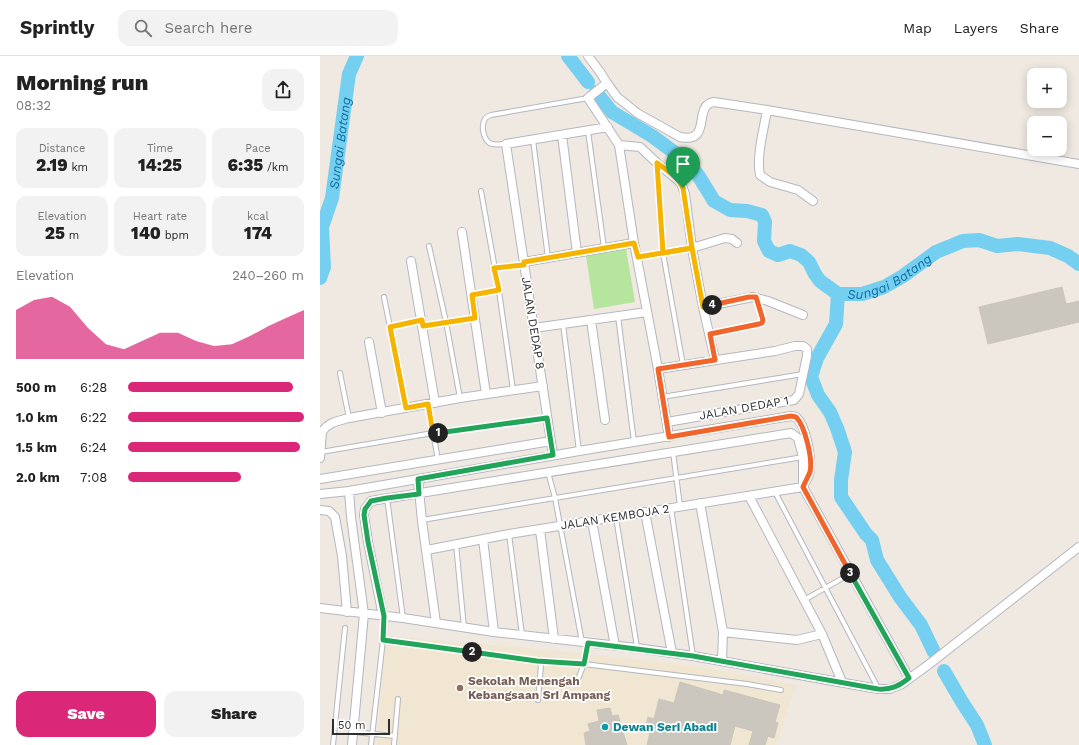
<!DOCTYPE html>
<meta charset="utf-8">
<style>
:root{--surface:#fff;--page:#f2f2f2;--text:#222;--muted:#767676;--line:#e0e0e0;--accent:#db2777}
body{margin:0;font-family:"Work Sans",sans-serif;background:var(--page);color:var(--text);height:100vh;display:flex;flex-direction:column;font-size:15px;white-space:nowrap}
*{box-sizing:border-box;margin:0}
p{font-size:13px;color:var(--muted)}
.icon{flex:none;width:22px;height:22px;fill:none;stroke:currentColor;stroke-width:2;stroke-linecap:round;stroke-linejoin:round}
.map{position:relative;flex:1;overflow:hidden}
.panel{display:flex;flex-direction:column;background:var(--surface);width:320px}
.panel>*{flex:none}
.tools{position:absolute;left:707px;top:12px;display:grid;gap:8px}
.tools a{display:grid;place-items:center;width:40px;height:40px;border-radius:8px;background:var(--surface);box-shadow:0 2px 10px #0003;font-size:20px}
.scale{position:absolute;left:12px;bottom:10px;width:58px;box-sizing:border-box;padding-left:4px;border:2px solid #2e2e2e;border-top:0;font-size:11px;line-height:14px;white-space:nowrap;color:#2e2e2e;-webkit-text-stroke:3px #fff;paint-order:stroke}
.pin{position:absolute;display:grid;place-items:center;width:34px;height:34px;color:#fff;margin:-41px -17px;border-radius:50% 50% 50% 0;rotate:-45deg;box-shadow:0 0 4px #0007}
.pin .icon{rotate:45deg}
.km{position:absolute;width:20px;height:20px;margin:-10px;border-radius:50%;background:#222;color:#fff;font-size:11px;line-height:20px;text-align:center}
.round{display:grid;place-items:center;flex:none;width:42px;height:42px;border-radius:12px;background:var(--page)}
.head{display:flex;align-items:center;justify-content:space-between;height:68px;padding:0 16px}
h1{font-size:22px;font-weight:800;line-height:30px}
.figures{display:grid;grid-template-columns:repeat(3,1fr);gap:6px;height:68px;padding:4px 16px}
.figures div{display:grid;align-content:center;border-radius:10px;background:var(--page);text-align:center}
.figures b{font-size:17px;font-weight:800}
.figures small{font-size:11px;font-weight:400}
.figures p{font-size:11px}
.chart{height:112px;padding:8px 16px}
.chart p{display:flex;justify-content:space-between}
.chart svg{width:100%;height:72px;margin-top:4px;fill:var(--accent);opacity:.7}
.primary-button{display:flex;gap:8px;margin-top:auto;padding:8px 16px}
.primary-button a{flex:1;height:46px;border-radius:12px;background:var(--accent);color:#fff;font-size:16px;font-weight:800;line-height:46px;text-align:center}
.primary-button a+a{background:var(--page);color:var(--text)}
ul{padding:0 16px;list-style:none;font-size:13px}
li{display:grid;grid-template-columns:64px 48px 1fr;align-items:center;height:30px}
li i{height:10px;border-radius:5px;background:var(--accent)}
header{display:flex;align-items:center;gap:24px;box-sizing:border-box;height:56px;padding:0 20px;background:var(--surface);border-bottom:1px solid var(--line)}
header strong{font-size:19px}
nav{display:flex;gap:22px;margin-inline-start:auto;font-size:14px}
.search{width:280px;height:36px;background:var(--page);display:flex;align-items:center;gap:10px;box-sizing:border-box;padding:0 14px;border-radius:12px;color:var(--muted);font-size:15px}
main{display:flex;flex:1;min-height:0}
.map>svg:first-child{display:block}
.education{fill:#f0e6d1}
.green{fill:#b6e59e}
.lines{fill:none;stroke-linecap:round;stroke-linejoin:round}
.river{stroke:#75cff0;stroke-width:14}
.building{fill:#cbc7bf;stroke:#cbc5ba}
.lane-casing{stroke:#b4b7c1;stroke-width:6}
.street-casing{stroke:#b4b7c1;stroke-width:10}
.lane{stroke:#fff;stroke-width:4}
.street{stroke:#fff;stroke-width:8}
.split-1-casing{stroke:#fff;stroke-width:8}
.split-2-casing{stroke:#fff;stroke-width:8}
.split-3-casing{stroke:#fff;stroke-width:8}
.split-4-casing{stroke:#fff;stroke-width:8}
.split-5-casing{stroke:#fff;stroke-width:8}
.split-1{stroke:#f5b400;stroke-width:5}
.split-2{stroke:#22a559;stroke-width:5}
.split-3{stroke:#22a559;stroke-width:5}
.split-4{stroke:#f0652b;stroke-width:5}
.split-5{stroke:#f5b400;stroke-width:5}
.education-dot{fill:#8d6e63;stroke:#fff;stroke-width:1.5}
.culture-dot{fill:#0f9aa8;stroke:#fff;stroke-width:1.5}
.labels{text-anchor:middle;stroke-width:3.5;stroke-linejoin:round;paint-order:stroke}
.street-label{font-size:12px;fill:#2e2e2e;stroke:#fff}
.education-label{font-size:12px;font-weight:bold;fill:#785e54;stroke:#fff;text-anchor:start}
.culture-label{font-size:12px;font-weight:bold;fill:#0d838f;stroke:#fff;text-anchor:start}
.water-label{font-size:13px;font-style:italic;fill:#0d6fa3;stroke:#fff}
</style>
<header>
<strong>Sprintly</strong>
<div class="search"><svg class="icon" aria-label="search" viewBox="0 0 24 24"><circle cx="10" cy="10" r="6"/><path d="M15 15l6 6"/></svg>Search here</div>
<nav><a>Map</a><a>Layers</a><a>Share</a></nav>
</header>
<main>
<section class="panel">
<div class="head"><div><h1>Morning run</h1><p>08:32</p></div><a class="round"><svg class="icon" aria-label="share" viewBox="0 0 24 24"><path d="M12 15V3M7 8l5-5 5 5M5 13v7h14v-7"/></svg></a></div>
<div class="figures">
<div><p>Distance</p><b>2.19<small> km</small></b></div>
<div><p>Time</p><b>14:25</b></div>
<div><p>Pace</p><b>6:35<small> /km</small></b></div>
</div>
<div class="figures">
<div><p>Elevation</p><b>25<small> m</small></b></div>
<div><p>Heart rate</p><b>140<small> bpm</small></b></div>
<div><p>kcal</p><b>174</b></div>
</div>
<div class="chart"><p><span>Elevation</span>240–260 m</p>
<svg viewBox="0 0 160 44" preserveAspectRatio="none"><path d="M0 44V14L10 8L20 6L30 12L40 25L50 35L60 38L70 33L80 28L90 28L100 33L110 36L120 35L130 30L140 24L150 19L160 14V44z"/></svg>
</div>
<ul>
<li><b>500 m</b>6:28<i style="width:94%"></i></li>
<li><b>1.0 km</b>6:22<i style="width:100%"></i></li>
<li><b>1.5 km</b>6:24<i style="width:98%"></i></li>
<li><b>2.0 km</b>7:08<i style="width:64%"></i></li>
</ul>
<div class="primary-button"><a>Save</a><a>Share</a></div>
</section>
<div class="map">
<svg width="759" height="689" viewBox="0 0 759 689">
<rect width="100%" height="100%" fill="#efe9e1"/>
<path class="education" d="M66 580 221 593 375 610 476 629 456 689H57Z"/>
<path class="green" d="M306 193 315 246 274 253 266 200Z"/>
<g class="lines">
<g class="river">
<path d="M248 0 268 26"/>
<path id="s1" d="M276 36 292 56 332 80 366 105 378 119 394 145 410 154 427 155 442 159 445 166 444 185 449 195 458 199 470 195 481 199 489 206 495 218 500 225 518 238H542L564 231 583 220 616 196 643 185 659 184 677 190 698 188 730 192 748 200 759 208"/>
<path id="s2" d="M0 222 4 211 2 171 12 142 29 18 37 0"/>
<path d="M518 238 516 268 497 302 491 321 498 339 510 356 517 372 525 396 521 424V441L546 478 552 484 557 504 580 541 601 569 614 596"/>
<path d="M624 615 642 646 657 669 665 689"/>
</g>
</g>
<path class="building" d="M742 231 746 248 759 245V266L668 288 659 251Z
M360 626 403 639 404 634 460 649 455 666 458 667 454 682 448 680 445 689H429L433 675 415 670 410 689H327L331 672 326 670 328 661 334 663 339 643 354 647Z
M290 652 292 660 298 659 307 689H266L264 677 270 675 268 668 279 665 277 654Z"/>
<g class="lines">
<defs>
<path id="lane" d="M268 75 284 192
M213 84 228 202
M186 88C182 88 176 89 172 88 164 86 161 72 164 65 165 61 168 60 171 59L268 42
M337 108 343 197 363 309
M161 135 179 235 193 334
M109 190 126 266 140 342
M318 201 372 192
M175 212 204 209
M152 239 179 235
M64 241 86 352
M298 260 314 386
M243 268 259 395
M103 270 155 262
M70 271 101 264
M390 278 442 267 443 265 436 242
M20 317 29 362
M342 341 483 318
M108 348 118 404
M1 396 113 377 227 362
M353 396 360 450
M228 416 235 442 262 586
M455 436 558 632
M67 442 83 562
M351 452 373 600
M296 462 317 591
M102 464 483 401
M189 478 202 579
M136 488 144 572
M484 544 530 518
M63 584 217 605 221 609 218 644
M217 605 264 608 427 628 461 634
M256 628 264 608 268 587
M33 676 75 680
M13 689 25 572
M51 689 63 584V560
M74 689 78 643"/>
<path id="street" d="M268 0 280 16 287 27 268 42 299 89 314 187 338 313 349 381
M287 27 297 41 306 48 317 57 360 81C393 88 372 49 394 46L447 54 759 108
M447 54C444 73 436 100 440 119L450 126 478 134 493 145
M242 79 257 197
M299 89 320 91 337 107 361 127 365 138 372 192 383 251 395 304
M142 176 166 338
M372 192 405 182 412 183 417 187
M91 205 115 347
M204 206 314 187
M383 251 433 241 448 245 483 259
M271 264 285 364
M214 272 327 256
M49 286 62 357
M338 313 455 295 475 290H483L487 293V300L479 338 474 344 347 366
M233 399 186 88 288 71
M0 402 2 376C8 366 18 365 29 362L140 342 223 330
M0 423 231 385
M98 423 102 465 116 567
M29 435 31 461 44 558 32 689
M0 438 29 435 259 395 471 360 476 361C486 370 491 399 490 413 490 418 487 424 484 428
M429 440 502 578 522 626
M380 447 403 576 402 605
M0 454 9 455 15 461 22 500 27 556
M325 456 352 597
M272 465 295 590
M220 474 234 583
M163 483 174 576
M107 494 189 478 483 431
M0 552 83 562 174 576 317 592 373 600 558 633H570L582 628 608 609 759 491
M63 560 48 486 44 459 45 453 51 445 471 377 478 382 483 401V431L589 622
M403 576 477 584 502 578"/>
</defs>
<use href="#lane" class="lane-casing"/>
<use href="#street" class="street-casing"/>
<use href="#lane" class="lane"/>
<use href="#street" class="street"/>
</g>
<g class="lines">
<defs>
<path id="split-1" d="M118 377H113L108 348 86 352 70 271 102 264 103 270 155 262 152 239 179 234 174 212 204 209V206L314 187 318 201 372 192 363 132"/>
<path id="split-2" d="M118 377 227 362 233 399 98 423 99 438 67 442 51 445 45 453 44 459 48 486 64 560 63 584 152 596"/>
<path id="split-3" d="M152 596 217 605 264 608 268 587 373 600 558 633C571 634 579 630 589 622L530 517"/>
<path id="split-4" d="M392 249 429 241H436L443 264 442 267 439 268 390 278 395 304 338 313 349 381 471 360 476 361C485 370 493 403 490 416 488 421 485 426 483 431L530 517"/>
<path id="split-5" d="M363 132C359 121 346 114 337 107L343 197 372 192 383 251 392 249"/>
</defs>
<use href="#split-1" class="split-1-casing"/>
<use href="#split-2" class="split-2-casing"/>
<use href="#split-3" class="split-3-casing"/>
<use href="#split-4" class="split-4-casing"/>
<use href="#split-5" class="split-5-casing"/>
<use href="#split-1" class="split-1"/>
<use href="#split-2" class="split-2"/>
<use href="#split-3" class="split-3"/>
<use href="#split-4" class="split-4"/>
<use href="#split-5" class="split-5"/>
</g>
<circle class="education-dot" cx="140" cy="632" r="4"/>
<circle class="culture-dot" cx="285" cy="671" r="4"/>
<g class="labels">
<g class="street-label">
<text transform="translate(213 267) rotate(81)" y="4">JALAN DEDAP 8</text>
<text transform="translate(424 352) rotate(-10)" y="4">JALAN DEDAP 1</text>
<text transform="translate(295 461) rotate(-9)" y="4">JALAN KEMBOJA 2</text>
</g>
<g class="education-label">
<text x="148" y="629">Sekolah Menengah<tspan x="148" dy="14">Kebangsaan Sri Ampang</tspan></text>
</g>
<g class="culture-label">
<text x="293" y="675">Dewan Seri Abadi</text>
</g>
<g class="water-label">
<text dy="5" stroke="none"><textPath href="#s2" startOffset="138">Sungai Batang</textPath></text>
<text dy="5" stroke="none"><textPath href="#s1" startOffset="397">Sungai Batang</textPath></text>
</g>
</g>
</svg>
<div class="tools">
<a>+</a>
<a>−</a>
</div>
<div class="scale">50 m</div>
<div class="pin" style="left:363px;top:132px;background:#1e9e55"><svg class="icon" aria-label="arrive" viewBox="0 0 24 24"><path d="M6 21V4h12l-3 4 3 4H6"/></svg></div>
<b class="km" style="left:118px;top:377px">1</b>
<b class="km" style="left:152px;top:596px">2</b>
<b class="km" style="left:530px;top:517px">3</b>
<b class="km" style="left:392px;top:249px">4</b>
</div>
</main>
